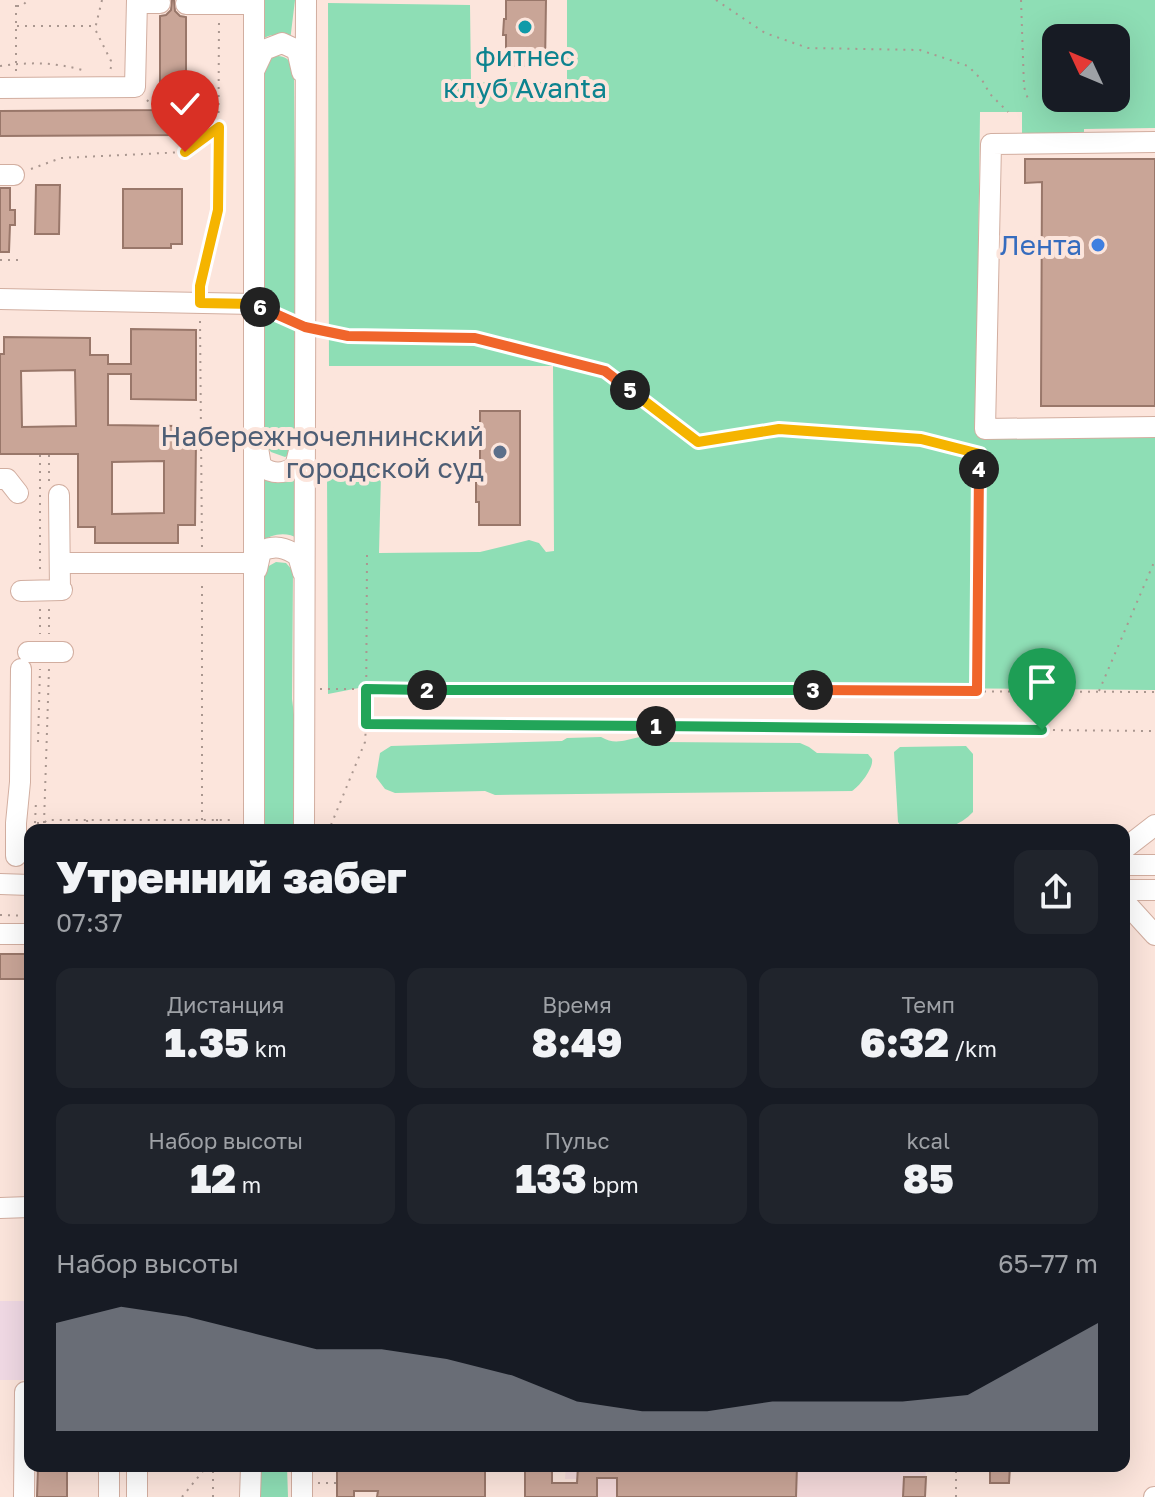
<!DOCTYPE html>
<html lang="ru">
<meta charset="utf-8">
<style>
:root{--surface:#171b24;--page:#20242c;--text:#f1f3f6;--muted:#9ea1a6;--accent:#8c9099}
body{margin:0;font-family:"Golos Text",sans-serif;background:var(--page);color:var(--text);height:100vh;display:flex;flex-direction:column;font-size:30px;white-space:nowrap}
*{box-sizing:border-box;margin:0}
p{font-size:26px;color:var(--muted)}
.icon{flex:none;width:44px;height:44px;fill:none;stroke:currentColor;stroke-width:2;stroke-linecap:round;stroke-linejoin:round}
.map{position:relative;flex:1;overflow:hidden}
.drawer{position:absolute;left:24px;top:824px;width:1106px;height:648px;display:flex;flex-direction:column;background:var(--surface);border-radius:16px;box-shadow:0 8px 32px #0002}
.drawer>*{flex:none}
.needle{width:52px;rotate:314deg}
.tools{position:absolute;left:1042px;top:24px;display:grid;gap:16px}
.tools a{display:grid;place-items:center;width:88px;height:88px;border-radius:16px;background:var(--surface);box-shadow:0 8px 32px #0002;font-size:40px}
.pin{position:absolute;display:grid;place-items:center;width:68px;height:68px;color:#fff;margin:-82px -34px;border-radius:50% 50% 50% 0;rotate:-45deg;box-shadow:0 0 8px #0007}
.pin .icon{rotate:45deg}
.km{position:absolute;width:40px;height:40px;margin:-20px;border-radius:50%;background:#222;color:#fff;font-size:22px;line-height:40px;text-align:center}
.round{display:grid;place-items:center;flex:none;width:84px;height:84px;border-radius:16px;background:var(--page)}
.head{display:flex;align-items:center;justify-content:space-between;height:136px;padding:0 32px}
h1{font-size:44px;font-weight:800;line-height:60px}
.figures{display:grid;grid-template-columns:repeat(3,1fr);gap:12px;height:136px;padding:8px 32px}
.figures div{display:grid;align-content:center;border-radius:16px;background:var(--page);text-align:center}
.figures b{font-size:40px;font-weight:800}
.figures small{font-size:22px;font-weight:400}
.figures p{font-size:22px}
.chart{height:224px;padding:16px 32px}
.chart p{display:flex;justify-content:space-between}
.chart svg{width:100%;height:144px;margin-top:8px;fill:var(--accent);opacity:.7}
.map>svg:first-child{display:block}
.commercial{fill:#f0d9e4}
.industrial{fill:#f4d9da}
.green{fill:#8edeb5;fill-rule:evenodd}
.building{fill:#c9a597;stroke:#99776a;stroke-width:2;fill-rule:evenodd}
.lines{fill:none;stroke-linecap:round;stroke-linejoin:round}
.minor-casing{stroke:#d2aea0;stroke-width:22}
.path{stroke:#aa9790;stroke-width:2;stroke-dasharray:2 6;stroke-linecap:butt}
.minor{stroke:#fff;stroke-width:20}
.split-1-casing{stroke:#fff;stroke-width:16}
.split-2-casing{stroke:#fff;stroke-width:16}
.split-3-casing{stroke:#fff;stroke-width:16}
.split-4-casing{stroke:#fff;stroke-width:16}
.split-5-casing{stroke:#fff;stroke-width:16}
.split-6-casing{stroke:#fff;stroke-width:16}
.split-7-casing{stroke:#fff;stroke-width:16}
.split-1{stroke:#22a559;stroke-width:10}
.split-2{stroke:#22a559;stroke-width:10}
.split-3{stroke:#22a559;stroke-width:10}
.split-4{stroke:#f0652b;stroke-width:10}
.split-5{stroke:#f5b400;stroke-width:10}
.split-6{stroke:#f0652b;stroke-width:10}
.split-7{stroke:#f5b400;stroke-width:10}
.culture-dot{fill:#0f9aa8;stroke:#fce5dc;stroke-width:3}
.shop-dot{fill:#3f7fe0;stroke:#fce5dc;stroke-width:3}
.service-dot{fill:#5c6f8a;stroke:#fce5dc;stroke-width:3}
.labels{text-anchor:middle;stroke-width:8;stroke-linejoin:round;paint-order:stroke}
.culture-label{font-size:28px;fill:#0d838f;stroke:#fce5dc}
.shop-label{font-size:28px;fill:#366cbe;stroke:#fce5dc;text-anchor:end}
.service-label{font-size:28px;fill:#4e5e75;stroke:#fce5dc;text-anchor:end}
</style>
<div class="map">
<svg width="1155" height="1497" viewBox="0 0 1155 1497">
<rect width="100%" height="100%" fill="#fce5dc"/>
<path class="commercial" d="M0 1301H30V1380H0Z"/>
<path class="industrial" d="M566 1466H926L925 1497H577V1479H565Z"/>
<path class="green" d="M260 0H295L290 41 286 36C273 35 268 33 259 43Z
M567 0H1155V128L1084 129V138L1022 139V112H980L976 432 1155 434V690L547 685 532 691H425L393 689 388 684H379L328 694 327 470 375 469 381 474 379 553 480 552 529 540 539 543 546 552 554 551 553 366H329L328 3 470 5 471 82H567ZM1056 38H1116V98H1056Z
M278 56C289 57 290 62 294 71L297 442 289 455 285 457 271 452 263 443 261 78 271 57Z
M260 476C275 483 284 485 299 476L298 539C287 531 271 534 261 542Z
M276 562 286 563 293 571 292 699 298 747 299 830H262L263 572 267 567Z
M601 737C616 746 626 739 641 737 648 737 655 739 661 742L800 743 809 747 817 753 868 754C869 756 871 757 872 759 874 768 859 787 852 791L495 795 485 791 395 793 385 789 376 777 380 753 391 746 562 741 567 738Z
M966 746 973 754V812C956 831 927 834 903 829L898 822 894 752 900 747Z
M259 1466H287L288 1497H259Z"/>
<path class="building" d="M172 0H174L175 11 180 16 186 17V135L0 136V111L160 110V16L166 15 171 10Z
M506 0H546L545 66H506V35H503L504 19H506Z
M1025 159H1155V406H1041L1042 182 1025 183Z
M36 185H60L59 234H35Z
M0 188H10V210H15V225H10L9 252H0Z
M123 189H182V244H171V248H123Z
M131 329 196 330V400L131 399V374H108V425L177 426V442H196L195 525H178V543H95V527H78V454H0V354H4V337L90 338V355H108V364H131ZM75 370 76 426 22 427 21 371ZM164 461V513L112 514V462Z
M480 411H520V525H479V502H476V470H480Z
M0 954H30V979H0Z
M38 1466H67V1497H37Z
M337 1466H485V1497H377L378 1491H354V1497H337Z
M525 1466H552V1483H577L578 1466H797L796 1497H617V1478H597V1497H525Z
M990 1466H1010L1009 1483H990Z
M904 1477H926L925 1497H903Z"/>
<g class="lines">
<defs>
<path id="minor" d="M137 3H160
M186 4H254
M255 69 264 50 282 43 297 50 302 72
M0 88 135 87 137 0
M1155 142 991 144 985 429 1155 427
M0 175H14
M0 299 254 304
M258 448 261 466C273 475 283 474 295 467L300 447
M0 479H7L18 493
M59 495 60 590
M60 563H254
M257 569 261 551C275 545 285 547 298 556L303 573
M21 591 62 590
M28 652H63
M254 830V0
M304 830 306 0
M1124 849 1155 825
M16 856V823L20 782 21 669
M1124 865H1155
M0 884 30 885
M1124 890H1155
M1124 901 1155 935
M0 934H30
M0 1208 30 1207
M109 1466V1497
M24 1497 25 1392H30
M137 1497V1466
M250 1497 251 1466
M302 1497V1466
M1154 1497H1155"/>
</defs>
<use href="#minor" class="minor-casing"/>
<path class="path" d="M102 0 95 29 111 61 112 65 110 70
M716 0 765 33 808 48 920 50 968 66 982 80 990 94 1008 112
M1021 0 1024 87 1029 102
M17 6H22L28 0
M17 26H95
M0 66C29 62 54 62 82 70
M16 71V0
M147 100 157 111
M31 169 61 158 185 152 218 127
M0 260H18
M200 287 218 210 219 19
M270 311 290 320
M200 321 202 547
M322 330 348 336 475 338 605 371 698 442 779 429 921 439 980 454
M40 455V574
M49 455V482
M367 555 366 724 1155 731
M40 609V634
M49 609V634
M49 669 44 823 56 830
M320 689 1155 692
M977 689 980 454 978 444
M1099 691 1155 560
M38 742 40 669
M217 819V830
M87 820 88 830
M202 820V581
M35 823 36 801
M37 823H44L47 820H234
M272 825 286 826
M331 825 365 742 366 726
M322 826H331V830
M0 915 30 916
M318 1483H337
M182 1497 207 1466
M213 1497V1466
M956 1497V1466"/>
<use href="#minor" class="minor"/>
</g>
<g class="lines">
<defs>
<path id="split-1" d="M656 726 1042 730"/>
<path id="split-2" d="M427 690 366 689V724L656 726"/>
<path id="split-3" d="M427 690H813"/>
<path id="split-4" d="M813 690 977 691 979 469"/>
<path id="split-5" d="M630 390 698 442 779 429 921 439 980 454 979 469"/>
<path id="split-6" d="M260 307 305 327 348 336 475 338 605 371 630 390"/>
<path id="split-7" d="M185 152 219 127 218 210 200 286V303L254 304 260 307"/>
</defs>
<use href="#split-1" class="split-1-casing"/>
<use href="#split-2" class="split-2-casing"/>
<use href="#split-3" class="split-3-casing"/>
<use href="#split-4" class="split-4-casing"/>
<use href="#split-5" class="split-5-casing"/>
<use href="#split-6" class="split-6-casing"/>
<use href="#split-7" class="split-7-casing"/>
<use href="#split-1" class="split-1"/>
<use href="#split-2" class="split-2"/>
<use href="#split-3" class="split-3"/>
<use href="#split-4" class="split-4"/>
<use href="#split-5" class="split-5"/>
<use href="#split-6" class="split-6"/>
<use href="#split-7" class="split-7"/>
</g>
<circle class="culture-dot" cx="525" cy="27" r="8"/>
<circle class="shop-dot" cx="1098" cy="245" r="8"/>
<circle class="service-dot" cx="500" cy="452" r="8"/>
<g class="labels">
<g class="culture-label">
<text x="525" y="66">фитнес<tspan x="525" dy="32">клуб Avanta</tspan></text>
</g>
<g class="shop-label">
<text x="1082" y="255">Лента</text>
</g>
<g class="service-label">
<text x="484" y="446">Набережночелнинский<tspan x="484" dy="32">городской суд</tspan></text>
</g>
</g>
</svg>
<div class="tools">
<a><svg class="needle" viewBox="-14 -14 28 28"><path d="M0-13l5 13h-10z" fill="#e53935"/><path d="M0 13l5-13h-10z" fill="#9ea1a6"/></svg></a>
</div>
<div class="pin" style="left:1042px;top:730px;background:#1e9e55"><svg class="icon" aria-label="arrive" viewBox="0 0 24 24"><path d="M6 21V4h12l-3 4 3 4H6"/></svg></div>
<div class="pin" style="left:185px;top:152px;background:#d93025"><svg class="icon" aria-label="check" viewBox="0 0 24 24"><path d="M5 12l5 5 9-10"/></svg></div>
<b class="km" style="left:656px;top:726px">1</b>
<b class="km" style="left:427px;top:690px">2</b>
<b class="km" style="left:813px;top:690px">3</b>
<b class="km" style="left:979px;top:469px">4</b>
<b class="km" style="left:630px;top:390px">5</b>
<b class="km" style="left:260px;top:307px">6</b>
<section class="drawer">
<div class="head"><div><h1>Утренний забег</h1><p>07:37</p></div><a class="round"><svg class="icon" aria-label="share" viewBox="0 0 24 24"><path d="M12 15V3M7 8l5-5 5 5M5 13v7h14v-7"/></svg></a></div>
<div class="figures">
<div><p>Дистанция</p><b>1.35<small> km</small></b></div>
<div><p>Время</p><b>8:49</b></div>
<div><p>Темп</p><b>6:32<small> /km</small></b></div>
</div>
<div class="figures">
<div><p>Набор высоты</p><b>12<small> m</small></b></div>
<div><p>Пульс</p><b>133<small> bpm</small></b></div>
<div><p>kcal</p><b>85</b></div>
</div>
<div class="chart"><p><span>Набор высоты</span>65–77 m</p>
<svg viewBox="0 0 160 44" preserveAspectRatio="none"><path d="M0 44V11L10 6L20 9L30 14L40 19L50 19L60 22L70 27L80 35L90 38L100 38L110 35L120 35L130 35L140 33L150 22L160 11V44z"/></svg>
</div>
</section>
</div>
